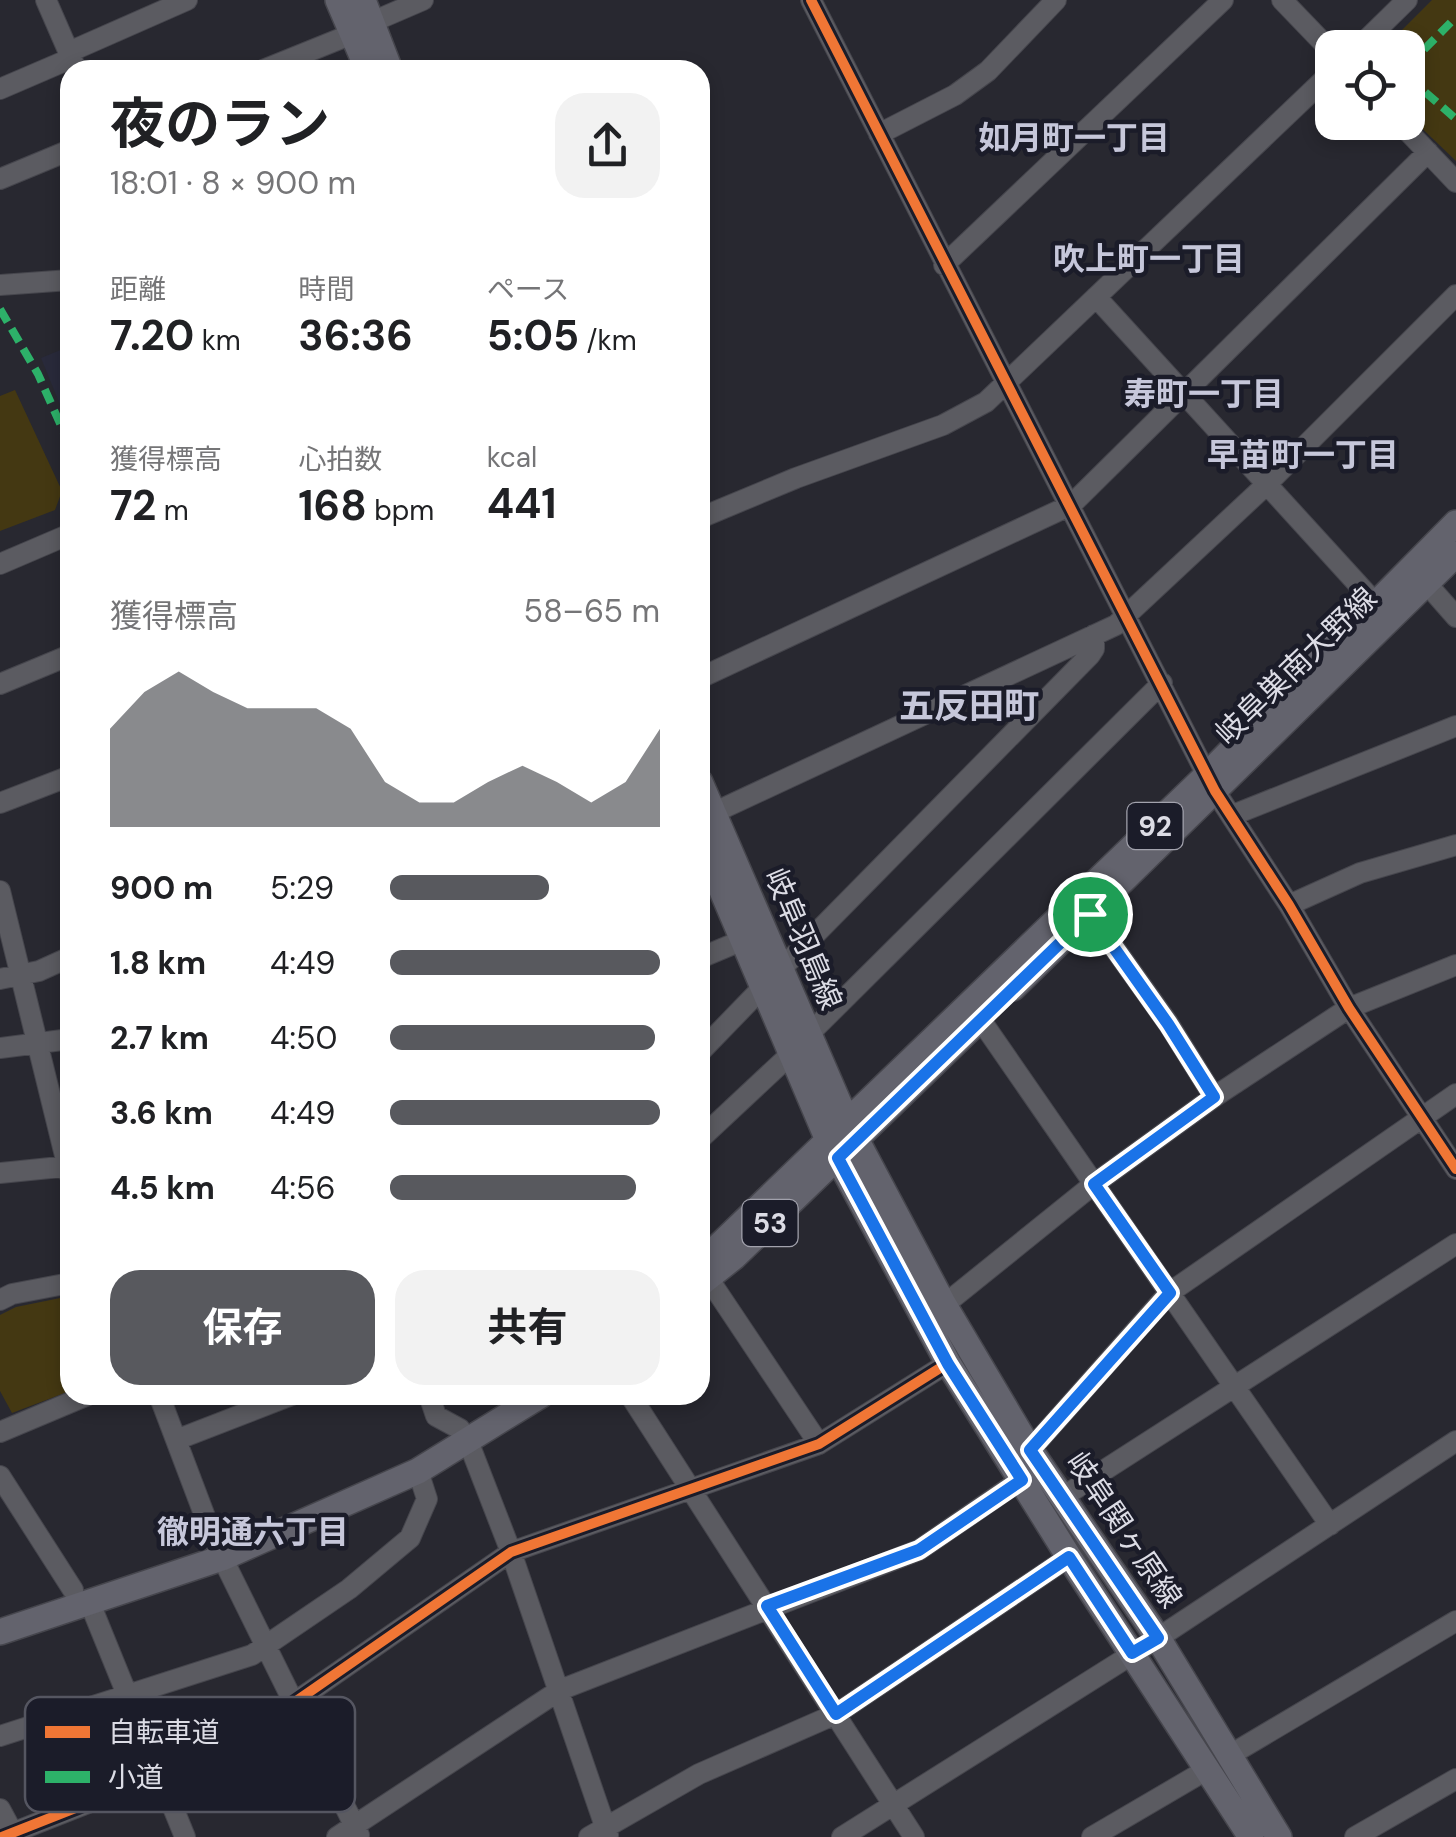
<!DOCTYPE html>
<html lang="ja">
<meta charset="utf-8">
<style>
:root{--surface:#fff;--page:#f2f2f2;--text:#202124;--muted:#757577;--accent:#58595e}
body{margin:0;font-family:"DM Sans","Noto Sans JP",sans-serif;background:var(--page);color:var(--text);height:100vh;display:flex;flex-direction:column;font-size:38px;white-space:nowrap}
*{box-sizing:border-box;margin:0}
p{font-size:32px;color:var(--muted)}
.icon{flex:none;width:55px;height:55px;fill:none;stroke:currentColor;stroke-width:2;stroke-linecap:round;stroke-linejoin:round}
.map{position:relative;flex:1;overflow:hidden}
.details{position:absolute;left:60px;top:60px;width:650px;height:1345px;display:flex;flex-direction:column;background:var(--surface);border-radius:30px;box-shadow:0 5px 15px #0003}
.details>*{flex:none}
.buttons{position:absolute;left:1315px;top:30px;display:grid;gap:20px}
.buttons a{display:grid;place-items:center;width:110px;height:110px;border-radius:20px;background:var(--surface);box-shadow:0 5px 15px #0003;font-size:50px}
.pin{position:absolute;display:grid;place-items:center;width:85px;height:85px;color:#fff;margin:-42px;border:5px solid #fff;border-radius:50%;box-shadow:0 2px 10px #0007}
.round{display:grid;place-items:center;flex:none;width:105px;height:105px;border-radius:30px;background:var(--page)}
.summary{display:flex;align-items:center;justify-content:space-between;height:170px;padding:0 50px}
h1{font-size:55px;font-weight:700;line-height:75px}
.figures{display:grid;grid-template-columns:repeat(3,1fr);gap:15px;height:170px;padding:10px 50px}
.figures div{display:grid;align-content:center}
.figures b{font-size:42px;font-weight:700}
.figures small{font-size:28px;font-weight:400}
.figures p{font-size:28px}
.chart{height:280px;padding:20px 50px}
.chart p{display:flex;justify-content:space-between}
.chart svg{width:100%;height:180px;margin-top:10px;fill:var(--accent);opacity:.7}
.button{display:flex;gap:20px;margin-top:auto;padding:20px 50px}
.button a{flex:1;height:115px;border-radius:30px;background:var(--accent);color:#fff;font-size:40px;font-weight:700;line-height:115px;text-align:center}
.button a+a{background:var(--page);color:var(--text)}
ul{padding:0 50px;list-style:none;font-size:32px}
li{display:grid;grid-template-columns:160px 120px 1fr;align-items:center;height:75px}
li i{height:25px;border-radius:12px;background:var(--accent)}
.map>svg:first-child{display:block}
.built{fill:#292a3b}
.green{fill:#443812}
.lines{fill:none;stroke-linecap:round;stroke-linejoin:round}
.minor-casing{stroke:#46464d;stroke-width:22}
.major-casing{stroke:#46464d;stroke-width:28}
.minor{stroke:#5b5b61;stroke-width:20}
.major{stroke:#63636d;stroke-width:25}
.quiet{stroke:#2db169;stroke-width:8;stroke-dasharray:15 8;stroke-linecap:butt}
.cycleway-casing{stroke:#1b1c29;stroke-width:16}
.cycleway{stroke:#f07635;stroke-width:10}
.route-casing{stroke:#fff;stroke-width:20}
.route{stroke:#1a73e8;stroke-width:12}
.labels{text-anchor:middle;stroke-width:9;stroke-linejoin:round;paint-order:stroke}
.shield{fill:#1b1c29;stroke:#a2a2ad;stroke-width:2.5}
.shield-label{font-size:28px;font-weight:bold;fill:#dcdce5}
.street-label{font-size:30px;fill:#dcdce5;stroke:#1b1c29}
.neighbourhood-label{font-size:32px;font-weight:bold;fill:#c6c7da;stroke:#1b1c29}
.quarter-label{font-size:35px;font-weight:bold;fill:#c6c7da;stroke:#1b1c29}
.key{fill:#1b1c29;stroke:#555661;stroke-width:2.5}
.key-label{font-size:28px;fill:#dcdce5}
</style>
<div class="map">
<svg width="1456" height="1837" viewBox="0 0 1456 1837">
<rect width="100%" height="100%" fill="#282830"/>
<path class="built" d="M70 346V429L41 358Z"/>
<path class="green" d="M1432 0H1456V161L1408 115V48L1385 47Z
M15 390 62 491 55 510 0 531V396Z
M70 1296V1391L12 1413 0 1391V1315L16 1307Z"/>
<g class="lines">
<defs>
<path id="minor" d="M46 0 73 62
M811 0 1215 791 1289 905 1349 1008 1456 1169
M1282 0 1332 52
M372 22 423 0
M1358 48 1407 0
M69 52 187 0
M263 70 352 34
M0 89 72 58
M1399 122 1456 182
M879 134 955 95 988 71 1056 0
M0 179 70 150
M944 265 1223 0
M0 285 70 280
M1096 297 1376 604
M700 518 796 478 943 425 986 402 1332 72
M0 564 70 534
M1427 584 1456 617
M700 678 1071 505 1428 152
M0 684 70 655
M0 803 70 776
M713 813 1116 625 1267 484 1456 295
M1233 815 1456 726
M0 891 70 1176
M1289 905 1360 873 1456 845
M1090 914 1168 1023 1214 1097
M700 958 743 940
M781 969 1090 655 1094 649V635
M0 979 39 971 70 957
M980 1019 1330 1525
M809 1034 1162 683
M0 1048 70 1039
M700 1052 764 986
M700 1139 792 1053
M0 1173 70 1166
M708 1278 819 1444
M0 1300 12 1294 70 1283
M944 1305 1094 1184 1214 1097 1349 1008 1456 965
M159 1395 215 1543 359 1835
M429 1395 436 1416 460 1429 468 1441 511 1552 608 1835
M630 1395 914 1837
M0 1432 88 1395
M176 1440 292 1395
M1030 1450 1169 1293 1456 1094
M0 1476 73 1590
M1061 1498 1456 1244
M89 1601 185 1837
M0 1736 252 1655 349 1589 410 1538 427 1499 418 1471
M1230 1755 1456 1621
M0 1809 15 1837
M2 1837 230 1747 511 1552 819 1444 948 1363
M337 1837 560 1690 919 1550 1022 1479
M589 1837 699 1774 836 1714 1069 1557
M842 1837 1158 1638 1456 1441
M1092 1837 1208 1769
M1355 1837 1456 1779"/>
<path id="major" d="M338 0 368 70
M363 0 390 70
M700 782 847 1122 944 1305 1030 1450 1158 1638 1279 1837
M700 839 828 1140 948 1363 1069 1557 1251 1837
M1013 988 1456 554
M700 1264 1208 774 1456 523
M700 1284 734 1257 973 1026
M0 1632 222 1558 418 1471 541 1395"/>
</defs>
<use href="#minor" class="minor-casing"/>
<use href="#major" class="major-casing"/>
<use href="#minor" class="minor"/>
<use href="#major" class="major"/>
<path class="quiet" d="M1408 66 1456 17
M1408 77 1456 119
M0 309 38 374 70 446"/>
<defs>
<path id="cycleway" d="M811 0 1215 791 1289 905 1349 1008 1456 1169
M2 1837 230 1747 511 1552 819 1444 948 1363"/>
</defs>
<use href="#cycleway" class="cycleway-casing"/>
<use href="#cycleway" class="cycleway"/>
</g>
<g class="lines">
<defs>
<path id="route" d="M1090 914 1168 1024 1214 1097 1094 1184 1170 1293 1030 1450 1158 1638 1132 1653 1069 1557 836 1714 767 1606 919 1550 1022 1480 948 1364 838 1158Z"/>
</defs>
<use href="#route" class="route-casing"/>
<use href="#route" class="route"/>
</g>
<g class="labels">
<g class="shield">
<rect x="1127.5" y="803" width="55" height="46" rx="8"/>
<rect x="742.5" y="1200" width="55" height="46" rx="8"/>
</g>
<g class="shield-label">
<text x="1155" y="836">92</text>
<text x="770" y="1233">53</text>
</g>
<g class="street-label">
<text transform="translate(1296 666) rotate(-44)" y="10">岐阜巣南大野線</text>
<text transform="translate(803 939) rotate(67)" y="10">岐阜羽島線</text>
<text transform="translate(1124 1530) rotate(56)" y="10">岐阜関ヶ原線</text>
</g>
<g class="neighbourhood-label">
<text x="1074" y="149">如月町一丁目</text>
<text x="1149" y="270">吹上町一丁目</text>
<text x="1204" y="405">寿町一丁目</text>
<text x="1303" y="466">早苗町一丁目</text>
<text x="253" y="1543">徹明通六丁目</text>
</g>
<g class="quarter-label">
<text x="969" y="718">五反田町</text>
</g>
</g>
<rect x="25" y="1697" width="330" height="115" rx="15" class="key"/>
<rect x="45" y="1726" width="45" height="12" fill="#f07635"/>
<rect x="45" y="1771" width="45" height="12" fill="#2db169"/>
<g class="key-label">
<text x="108" y="1742">自転車道</text>
<text x="108" y="1787">小道</text>
</g>
</svg>
<div class="buttons">
<a><svg class="icon" aria-label="locate" viewBox="0 0 24 24"><circle cx="12" cy="12" r="6"/><path d="M12 2v4M12 18v4M2 12h4M18 12h4"/></svg></a>
</div>
<div class="pin" style="left:1090px;top:914px;background:#1e9e55"><svg class="icon" aria-label="arrive" viewBox="0 0 24 24"><path d="M6 21V4h12l-3 4 3 4H6"/></svg></div>
<section class="details">
<div class="summary"><div><h1>夜のラン</h1><p>18:01 · 8 × 900 m</p></div><a class="round"><svg class="icon" aria-label="share" viewBox="0 0 24 24"><path d="M12 15V3M7 8l5-5 5 5M5 13v7h14v-7"/></svg></a></div>
<div class="figures">
<div><p>距離</p><b>7.20<small> km</small></b></div>
<div><p>時間</p><b>36:36</b></div>
<div><p>ペース</p><b>5:05<small> /km</small></b></div>
</div>
<div class="figures">
<div><p>獲得標高</p><b>72<small> m</small></b></div>
<div><p>心拍数</p><b>168<small> bpm</small></b></div>
<div><p>kcal</p><b>441</b></div>
</div>
<div class="chart"><p><span>獲得標高</span>58–65 m</p>
<svg viewBox="0 0 160 44" preserveAspectRatio="none"><path d="M0 44V20L10 11L20 6L30 11L40 15L50 15L60 15L70 20L80 33L90 38L100 38L110 33L120 29L130 33L140 38L150 33L160 20V44z"/></svg>
</div>
<ul>
<li><b>900 m</b>5:29<i style="width:59%"></i></li>
<li><b>1.8 km</b>4:49<i style="width:100%"></i></li>
<li><b>2.7 km</b>4:50<i style="width:98%"></i></li>
<li><b>3.6 km</b>4:49<i style="width:100%"></i></li>
<li><b>4.5 km</b>4:56<i style="width:91%"></i></li>
</ul>
<div class="button"><a>保存</a><a>共有</a></div>
</section>
</div>
